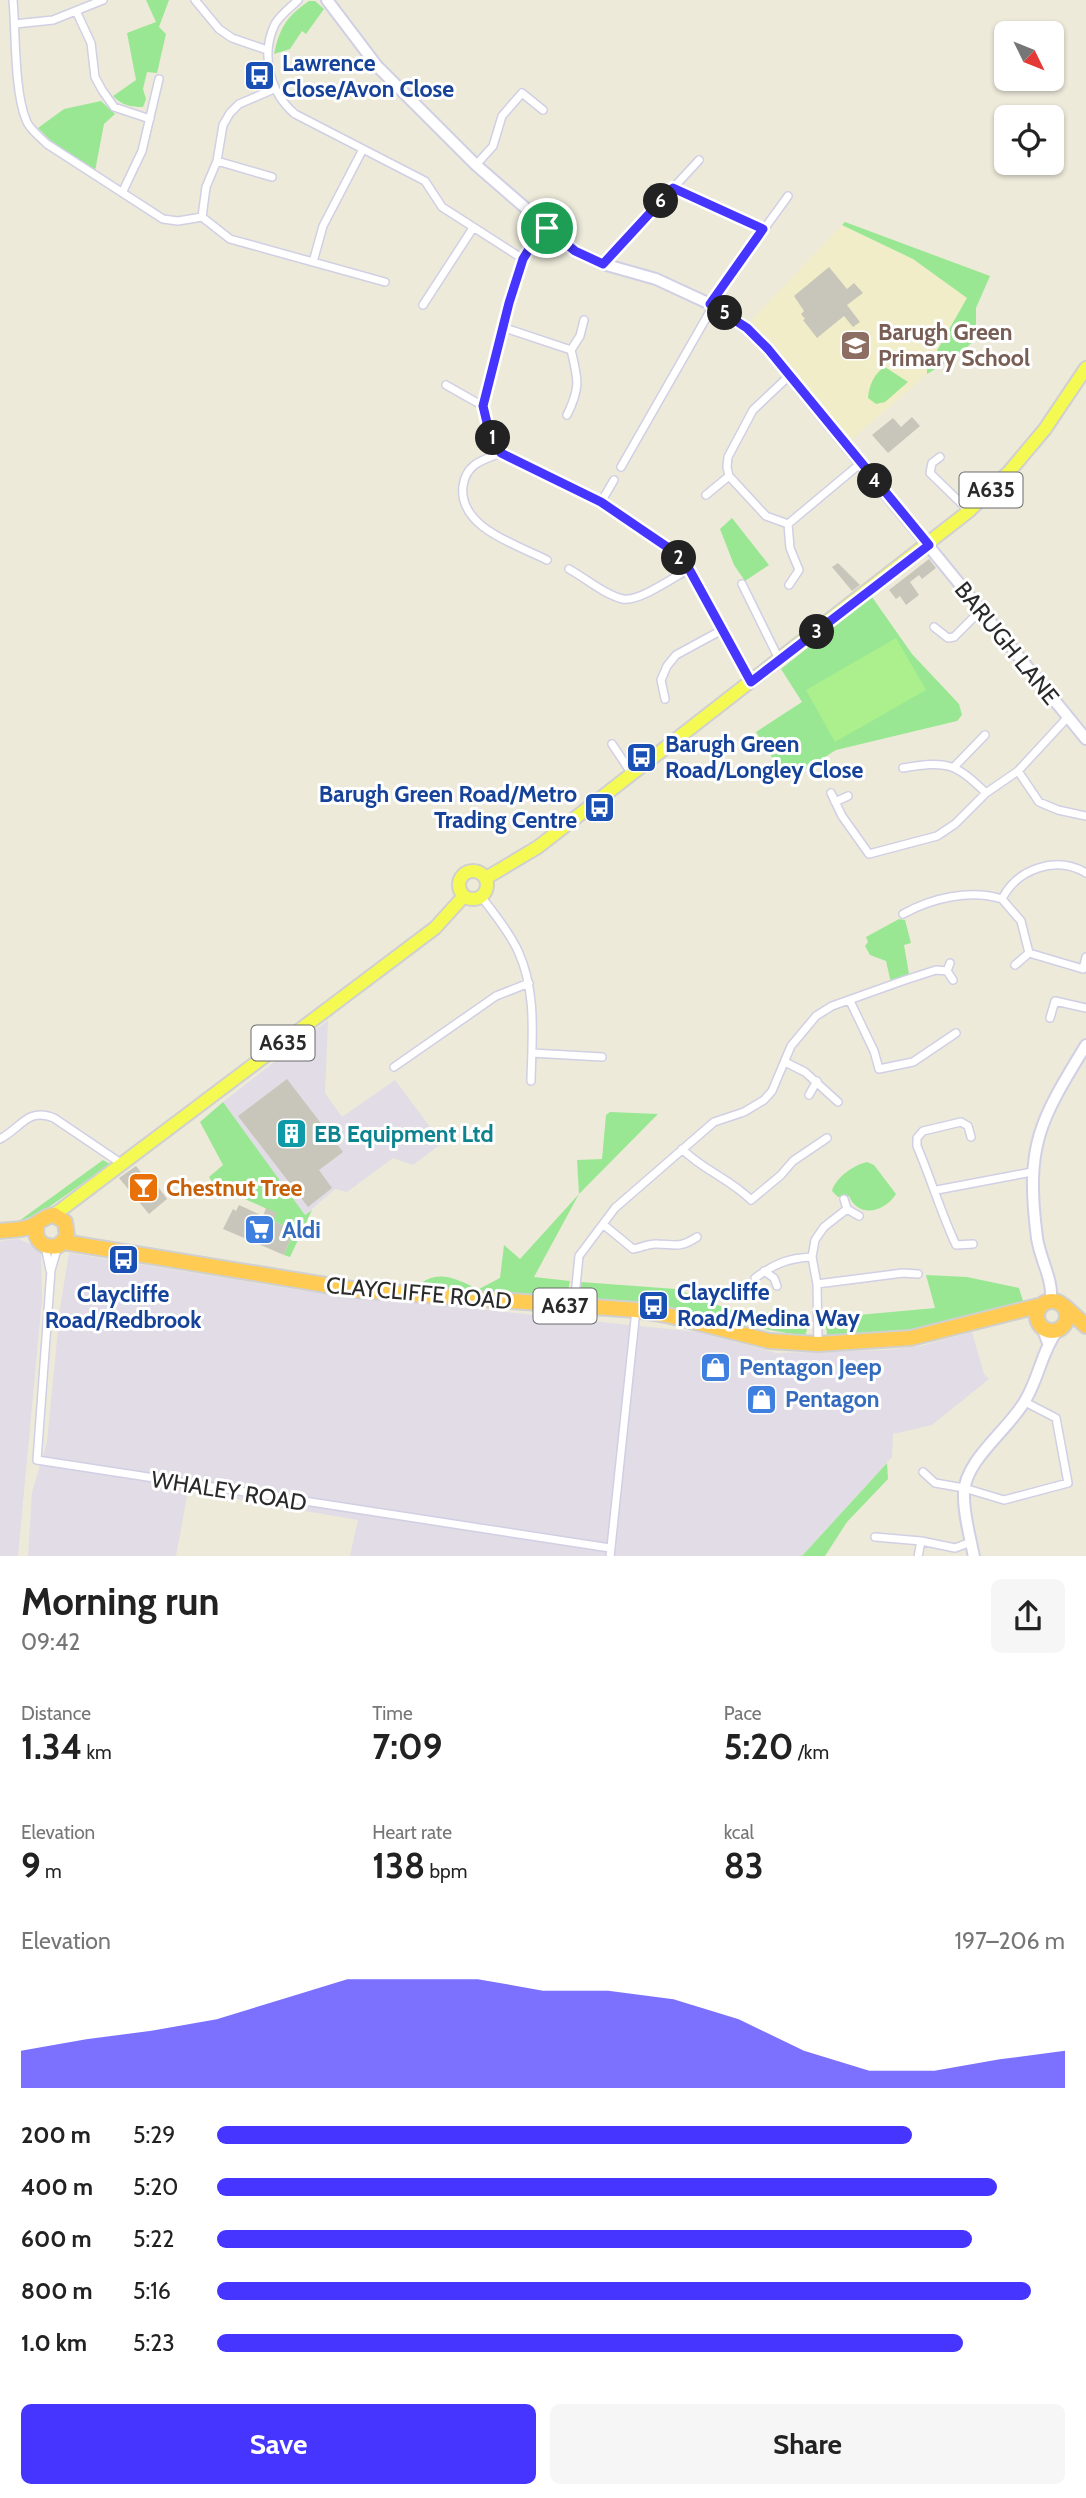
<!DOCTYPE html>
<meta charset="utf-8">
<style>
:root{--surface:#fff;--page:#f6f6f6;--text:#222;--muted:#767676;--accent:#4535ff}
body{margin:0;font-family:Cabin,sans-serif;background:var(--page);color:var(--text);height:100vh;display:flex;flex-direction:column;font-size:26px;white-space:nowrap}
*{box-sizing:border-box;margin:0}
p{font-size:23px;color:var(--muted)}
.icon{flex:none;width:38px;height:38px;fill:none;stroke:currentColor;stroke-width:2;stroke-linecap:round;stroke-linejoin:round}
.map{position:relative;height:1556px;overflow:hidden}
.side{display:flex;flex-direction:column;background:var(--surface);flex:1}
.side>*{flex:none}
.needle{width:46px;rotate:133deg}
.buttons{position:absolute;left:994px;top:21px;display:grid;gap:14px}
.buttons a{display:grid;place-items:center;width:70px;height:70px;border-radius:10px;background:var(--surface);box-shadow:0 2px 5px #0004;font-size:35px}
.pin{position:absolute;display:grid;place-items:center;width:60px;height:60px;color:#fff;margin:-30px;border:4px solid #fff;border-radius:50%;box-shadow:0 2px 7px #0007}
.km{position:absolute;width:35px;height:35px;margin:-18px;border-radius:50%;background:#222;color:#fff;font-size:19px;line-height:35px;text-align:center}
.round{display:grid;place-items:center;flex:none;width:74px;height:74px;border-radius:10px;background:var(--page)}
.headline{display:flex;align-items:center;justify-content:space-between;height:119px;padding:0 21px}
h1{font-size:38px;font-weight:800;line-height:52px}
.figures{display:grid;grid-template-columns:repeat(3,1fr);gap:10px;height:119px;padding:7px 21px}
.figures div{display:grid;align-content:center}
.figures b{font-size:35px;font-weight:800}
.figures small{font-size:19px;font-weight:400}
.figures p{font-size:19px}
.chart{height:196px;padding:14px 21px}
.chart p{display:flex;justify-content:space-between}
.chart svg{width:100%;height:126px;margin-top:7px;fill:var(--accent);opacity:.7}
.button{display:flex;gap:14px;margin-top:auto;padding:14px 21px}
.button a{flex:1;height:80px;border-radius:10px;background:var(--accent);color:#fff;font-size:28px;font-weight:800;line-height:80px;text-align:center}
.button a+a{background:var(--page);color:var(--text)}
ul{padding:0 21px;list-style:none;font-size:23px}
li{display:grid;grid-template-columns:112px 84px 1fr;align-items:center;height:52px}
li i{height:18px;border-radius:9px;background:var(--accent)}
.map>svg:first-child{display:block}
.industrial{fill:#e1dce5}
.education{fill:#f0edc8}
.green{fill:#99e793}
.pitch{fill:#acf08e}
.building{fill:#c8c6ba}
.lines{fill:none;stroke-linecap:round;stroke-linejoin:round}
.street-casing{stroke:#d1cfe4;stroke-width:10}
.secondary-casing{stroke:#d1cfe4;stroke-width:14}
.primary-casing{stroke:#d0d0d0;stroke-width:16}
.highway-casing{stroke:#d0d0d0;stroke-width:18}
.street{stroke:#fff;stroke-width:7}
.secondary{stroke:#fff;stroke-width:10}
.primary{stroke:#f5fa52;stroke-width:12}
.highway{stroke:#ffcb53;stroke-width:14}
.route-casing{stroke:#fff;stroke-width:14}
.route{stroke:#4535ff;stroke-width:9}
.labels{text-anchor:middle;stroke-width:6;stroke-linejoin:round;paint-order:stroke}
.shield{fill:#fff;stroke:#6a6a6a;stroke-width:2}
.shield-label{font-size:21px;font-weight:bold;fill:#2a2a2a}
.transit-label{font-size:23px;font-weight:bold;fill:#164399;stroke:#fff;text-anchor:start}
.education-label{font-size:23px;font-weight:bold;fill:#785e54;stroke:#fff;text-anchor:start}
.street-label{font-size:23px;fill:#2a2a2a;stroke:#fff}
.culture-label{font-size:23px;font-weight:bold;fill:#0d838f;stroke:#fff;text-anchor:start}
.food-label{font-size:23px;font-weight:bold;fill:#c56008;stroke:#fff;text-anchor:start}
.shop-label{font-size:23px;font-weight:bold;fill:#366cbe;stroke:#fff;text-anchor:start}
</style>
<div class="map">
<svg width="1086" height="1557" viewBox="0 0 1086 1557">
<rect width="100%" height="100%" fill="#edeada"/>
<path class="industrial" d="M328 1020 325 1093 342 1117 395 1080 442 1143 413 1165 393 1158 347 1192 335 1189 305 1215 223 1102Z
M19 1239 41 1249 42 1299 18 1556 0 1557V1241Z
M69 1253 306 1291 697 1332 776 1353 886 1350 921 1346 972 1332 984 1374 989 1379 932 1425 893 1434 892 1457 802 1556H350L358 1520 188 1491 176 1556 28 1557 32 1492 47 1442 60 1309Z"/>
<path class="education" d="M842 225 913 259 967 298 927 368V374L850 441 795 372 750 322Z"/>
<path class="green" d="M146 0H169L159 27 166 34 157 73 147 72 143 89 146 99 143 107C131 107 121 105 113 96L136 80 127 33 156 22Z
M309 1H315L324 9 306 34 302 31 290 49 274 54C280 27 287 16 309 1Z
M101 101 115 114 104 124 95 171 50 140 38 128 64 109Z
M845 222 990 276 976 308V339L956 357 927 374V368L967 298 913 259 842 225Z
M885 367 908 382 885 402 876 404 868 398C869 386 874 373 885 367Z
M732 518 769 565 745 581 734 565 720 529Z
M872 597 912 654 959 704 962 715 957 721 836 750 787 781 756 732 802 702 781 669Z
M899 919 905 920 911 943 904 945 909 974 891 983 886 961 870 955 865 946 868 942 866 937Z
M223 1102 305 1215 312 1210 290 1257 284 1255 294 1230 273 1221 276 1213 214 1185 209 1177 223 1165 200 1122Z
M610 1112 658 1114 579 1194 534 1277 570 1281 568 1291 551 1300 416 1287C439 1268 454 1279 479 1289L500 1278 504 1245 520 1259 579 1194 577 1160 602 1159 606 1115Z
M103 1160 110 1164 39 1214 19 1221Z
M867 1162 874 1165 896 1194C884 1213 858 1218 849 1196L838 1197 832 1191C836 1177 854 1165 867 1162Z
M926 1275 967 1277 1019 1288 1023 1301 969 1320 906 1332 832 1338 827 1335 825 1318 935 1308Z
M581 1282 676 1289 728 1309 811 1317 805 1336 717 1321 661 1305 589 1299 581 1293Z
M887 1463 888 1479 847 1522 825 1556H802Z"/>
<path class="pitch" d="M896 638 926 690 835 742 806 690Z"/>
<path class="building" d="M829 267 847 289 854 283 863 293 847 305 860 322 853 327 844 316 817 338 803 320 805 319 801 314 804 311 794 296Z
M912 417 920 426 888 453 872 435 893 418 901 427Z
M929 559 936 568 922 579 919 575 910 582 919 595 906 605 900 596 896 599 889 590Z
M838 563 860 585 852 591 832 567Z
M287 1079 343 1152 319 1170 332 1188 308 1207 238 1116Z
M136 1166 143 1175 147 1172 167 1199 149 1214 119 1178Z
M239 1205 263 1216 266 1208 277 1213 273 1221 294 1230 284 1255 223 1229 233 1209 236 1211Z"/>
<g class="lines">
<defs>
<path id="street" d="M13 0C16 33 14 90 26 120 29 129 40 137 47 144L163 219 178 221 202 217
M195 0 219 29 232 38 267 50
M298 0C291 7 280 15 275 24 260 55 270 93 295 114L425 181 442 207 523 259
M77 13 91 43 95 77 102 90 114 107 150 119
M15 24 53 20 103 0
M274 89 239 104 230 113 223 125 217 161 206 187 202 217 230 239 385 282
M217 161 272 177
M476 165 493 146 502 116 522 93 543 110
M673 188 763 229
M123 191 142 151 159 79
M547 227 534 241 523 259 509 303 483 406 489 431 501 453 601 502 673 551 689 569 751 682
M313 262 323 226 362 151
M603 264 699 160
M710 304 788 196
M423 305 473 228
M502 327 571 350
M789 376 753 410 728 457 727 467 729 476 766 516 788 524 861 463
M446 385 483 406
M567 415C581 387 578 379 571 350L580 336 584 320
M501 453C482 460 466 464 463 486 458 528 518 545 547 560
M940 457 932 463 930 473 969 511
M621 467 713 306
M706 495 729 476
M601 502 614 480
M788 524 790 548 799 570 789 585
M569 569C585 578 605 595 623 599 639 602 674 577 689 569
M742 584 779 659
M934 627 948 638 954 637 981 610
M665 699 661 680 667 666 676 655 722 630
M612 744 632 774
M955 766 985 735
M903 768C947 761 954 762 986 793
M1018 771 1039 802 1058 810 1086 816
M831 793 842 816 869 854 937 836 955 824 986 793 1018 771 1067 718
M835 802 848 796
M481 896C494 914 509 931 518 951 537 992 532 1037 531 1081
M1002 899 1021 921 1029 953 1083 969 1086 957
M903 914C932 898 970 889 1002 899 1017 869 1056 855 1086 873
M950 963 947 971 953 980
M1015 965 1029 953
M850 1001 874 1051 879 1069 913 1062 956 1033
M1050 1018 1055 1001 1086 1008
M532 1053 602 1057
M785 1062 805 1072 838 1102
M394 1067 496 996 529 983
M809 1095 817 1081
M971 1137 968 1126 961 1122 923 1131 917 1138V1146C931 1179 941 1213 956 1245L973 1244
M0 1139C21 1128 28 1107 54 1118L122 1164
M682 1149C704 1171 729 1178 751 1200L781 1175 793 1161 827 1138
M937 1190 1032 1172
M844 1199 847 1209 859 1216
M604 1225 633 1249C641 1248 649 1243 657 1244 675 1244 679 1249 697 1237
M45 1246 50 1270
M58 1246 51 1270 37 1460 610 1548
M764 1271 774 1278 777 1286
M755 1278C774 1264 788 1258 812 1257
M817 1284 903 1273 918 1274
M574 1306 579 1256 615 1208 714 1122 744 1112 764 1100 772 1091 791 1046 816 1016 832 1006 905 980 936 970 947 971
M818 1344 817 1284 812 1257 815 1240 824 1227 847 1209
M923 1472 935 1483 964 1488 1004 1500 1068 1483 1056 1418 1025 1402
M875 1537 921 1541
M610 1557 636 1310
M918 1557 921 1541 955 1548 971 1542"/>
<path id="secondary" d="M327 0 377 66 476 165 575 251 603 264 656 279 710 304 747 328 768 349 1086 739
M1051 1300C1053 1279 1040 1259 1037 1238 1025 1145 1039 1122 1086 1045
M1042 1327 1048 1343
M974 1557C970 1536 963 1513 964 1493 965 1459 1011 1428 1026 1399 1039 1377 1042 1351 1057 1331"/>
<path id="primary" d="M459 885a14 14 0 1 1 28 0a14 14 0 1 1-28 0Z
M486 878 538 847 969 511 1009 472 1045 429 1086 368
M54 1215 435 928 464 896"/>
<path id="highway" d="M0 1231C9 1230 20 1230 29 1227 39 1224 43 1216 54 1215L65 1222 67 1237 58 1246C42 1249 33 1239 37 1224
M63 1242 357 1290 636 1310 667 1315 769 1341 818 1344 911 1338 1042 1305
M1037 1316a15 15 0 1 1 30 0a15 15 0 1 1-30 0Z
M1064 1306 1086 1326"/>
</defs>
<use href="#street" class="street-casing"/>
<use href="#secondary" class="secondary-casing"/>
<use href="#primary" class="primary-casing"/>
<use href="#highway" class="highway-casing"/>
<use href="#street" class="street"/>
<use href="#secondary" class="secondary"/>
<use href="#primary" class="primary"/>
<use href="#highway" class="highway"/>
</g>
<g class="lines">
<defs>
<path id="route" d="M673 188 763 229 710 304 747 328 768 349 929 545 751 682 689 569 673 551 601 502 501 453 489 431 483 406 509 303 523 259 534 241 547 228 575 251 603 264Z"/>
</defs>
<use href="#route" class="route-casing"/>
<use href="#route" class="route"/>
</g>
<defs>
<symbol id="bus-square" viewBox="-11 -11 22 22"><rect x="-9" y="-9" width="18" height="18" rx="4" fill="#1a4fb4" stroke="#fff"/><path d="M-5-6H5V4H4V6H2V4H-2V6H-4V4H-5ZM-3.5-4V0h7V-4ZM-3.5 1.2v1.5H-2V1.2ZM2 1.2v1.5H3.5V1.2Z" fill="#fff"/></symbol>
<symbol id="school-square" viewBox="-11 -11 22 22"><rect x="-9" y="-9" width="18" height="18" rx="4" fill="#8d6e63" stroke="#fff"/><path d="M0-5L7-2L0 1L-7-2ZM-4 1L0 2.5L4 1V4Q0 6-4 4Z" fill="#fff"/></symbol>
<symbol id="building-square" viewBox="-11 -11 22 22"><rect x="-9" y="-9" width="18" height="18" rx="4" fill="#0f9aa8" stroke="#fff"/><path d="M-4-6H4V6H1V3H-1V6H-4ZM-2.5-4.3h1.7v1.8h-1.7ZM.8-4.3h1.7v1.8H.8ZM-2.5-1h1.7V.8h-1.7ZM.8-1h1.7V.8H.8Z" fill="#fff"/></symbol>
<symbol id="bar-square" viewBox="-11 -11 22 22"><rect x="-9" y="-9" width="18" height="18" rx="4" fill="#e8710a" stroke="#fff"/><path d="M-6-5H6L.8 .8V4.5H3.5V6h-7V4.5H-.8V.8Z" fill="#fff"/></symbol>
<symbol id="supermarket-square" viewBox="-11 -11 22 22"><rect x="-9" y="-9" width="18" height="18" rx="4" fill="#3f7fe0" stroke="#fff"/><path d="M-6-5.5h2.5l.6 2H6L4.5 2H-2.5L-4.4-4H-6ZM-1.5 3.2a1.3 1.3 0 1 0 .1 0ZM3 3.2a1.3 1.3 0 1 0 .1 0Z" fill="#fff"/></symbol>
<symbol id="shop-square" viewBox="-11 -11 22 22"><rect x="-9" y="-9" width="18" height="18" rx="4" fill="#3f7fe0" stroke="#fff"/><path d="M-5-2.5h2.3a2.7 3.5 0 0 1 5.4 0H5L5.5 6h-11ZM-1.5-2.5h3a1.5 2.3 0 0 0-3 0Z" fill="#fff"/></symbol>
</defs>
<g fill-rule="evenodd">
<use href="#bus-square" x="242" y="58" width="35" height="35"/>
<use href="#school-square" x="838" y="328" width="35" height="35"/>
<use href="#bus-square" x="624" y="740" width="35" height="35"/>
<use href="#bus-square" x="582" y="790" width="35" height="35"/>
<use href="#building-square" x="274" y="1116" width="35" height="35"/>
<use href="#bar-square" x="126" y="1170" width="35" height="35"/>
<use href="#supermarket-square" x="242" y="1212" width="35" height="35"/>
<use href="#bus-square" x="106" y="1242" width="35" height="35"/>
<use href="#bus-square" x="636" y="1288" width="35" height="35"/>
<use href="#shop-square" x="698" y="1350" width="35" height="35"/>
<use href="#shop-square" x="744" y="1382" width="35" height="35"/>
</g>
<g class="labels">
<g class="shield">
<rect x="959.5" y="472.5" width="63" height="35" rx="5"/>
<rect x="251.5" y="1025.5" width="63" height="35" rx="5"/>
<rect x="533.5" y="1288.5" width="63" height="35" rx="5"/>
</g>
<g class="shield-label">
<text x="991" y="497">A635</text>
<text x="283" y="1050">A635</text>
<text x="565" y="1313">A637</text>
</g>
<g class="transit-label">
<text x="282" y="71">Lawrence<tspan x="282" dy="26">Close/Avon Close</tspan></text>
<text x="665" y="752">Barugh Green<tspan x="665" dy="26">Road/Longley Close</tspan></text>
<text x="577" y="802" text-anchor="end">Barugh Green Road/Metro<tspan x="577" dy="26">Trading Centre</tspan></text>
<text x="677" y="1300">Claycliffe<tspan x="677" dy="26">Road/Medina Way</tspan></text>
<text x="123" y="1302" text-anchor="middle">Claycliffe<tspan x="123" dy="26">Road/Redbrook</tspan></text>
</g>
<g class="education-label">
<text x="878" y="340">Barugh Green<tspan x="878" dy="26">Primary School</tspan></text>
</g>
<g class="street-label">
<text transform="translate(1007 643) rotate(51)" y="8">BARUGH LANE</text>
<text transform="translate(419 1293) rotate(5)" y="8">CLAYCLIFFE ROAD</text>
<text transform="translate(229 1491) rotate(9)" y="8">WHALEY ROAD</text>
</g>
<g class="culture-label">
<text x="314" y="1142">EB Equipment Ltd</text>
</g>
<g class="food-label">
<text x="166" y="1196">Chestnut Tree</text>
</g>
<g class="shop-label">
<text x="282" y="1238">Aldi</text>
<text x="739" y="1375">Pentagon Jeep</text>
<text x="785" y="1407">Pentagon</text>
</g>
</g>
</svg>
<div class="buttons">
<a><svg class="needle" viewBox="-14 -14 28 28"><path d="M0-13l5 13h-10z" fill="#e53935"/><path d="M0 13l5-13h-10z" fill="#767676"/></svg></a>
<a><svg class="icon" aria-label="locate" viewBox="0 0 24 24"><circle cx="12" cy="12" r="6"/><path d="M12 2v4M12 18v4M2 12h4M18 12h4"/></svg></a>
</div>
<div class="pin" style="left:547px;top:228px;background:#1e9e55"><svg class="icon" aria-label="arrive" viewBox="0 0 24 24"><path d="M6 21V4h12l-3 4 3 4H6"/></svg></div>
<b class="km" style="left:493px;top:438px">1</b>
<b class="km" style="left:679px;top:558px">2</b>
<b class="km" style="left:817px;top:632px">3</b>
<b class="km" style="left:875px;top:481px">4</b>
<b class="km" style="left:725px;top:313px">5</b>
<b class="km" style="left:661px;top:201px">6</b>
</div>
<section class="side">
<div class="headline"><div><h1>Morning run</h1><p>09:42</p></div><a class="round"><svg class="icon" aria-label="share" viewBox="0 0 24 24"><path d="M12 15V3M7 8l5-5 5 5M5 13v7h14v-7"/></svg></a></div>
<div class="figures">
<div><p>Distance</p><b>1.34<small> km</small></b></div>
<div><p>Time</p><b>7:09</b></div>
<div><p>Pace</p><b>5:20<small> /km</small></b></div>
</div>
<div class="figures">
<div><p>Elevation</p><b>9<small> m</small></b></div>
<div><p>Heart rate</p><b>138<small> bpm</small></b></div>
<div><p>kcal</p><b>83</b></div>
</div>
<div class="chart"><p><span>Elevation</span>197–206 m</p>
<svg viewBox="0 0 160 44" preserveAspectRatio="none"><path d="M0 44V31L10 27L20 24L30 20L40 13L50 6L60 6L70 6L80 10L90 10L100 13L110 20L120 31L130 38L140 38L150 34L160 31V44z"/></svg>
</div>
<ul>
<li><b>200 m</b>5:29<i style="width:82%"></i></li>
<li><b>400 m</b>5:20<i style="width:92%"></i></li>
<li><b>600 m</b>5:22<i style="width:89%"></i></li>
<li><b>800 m</b>5:16<i style="width:96%"></i></li>
<li><b>1.0 km</b>5:23<i style="width:88%"></i></li>
</ul>
<div class="button"><a>Save</a><a>Share</a></div>
</section>
